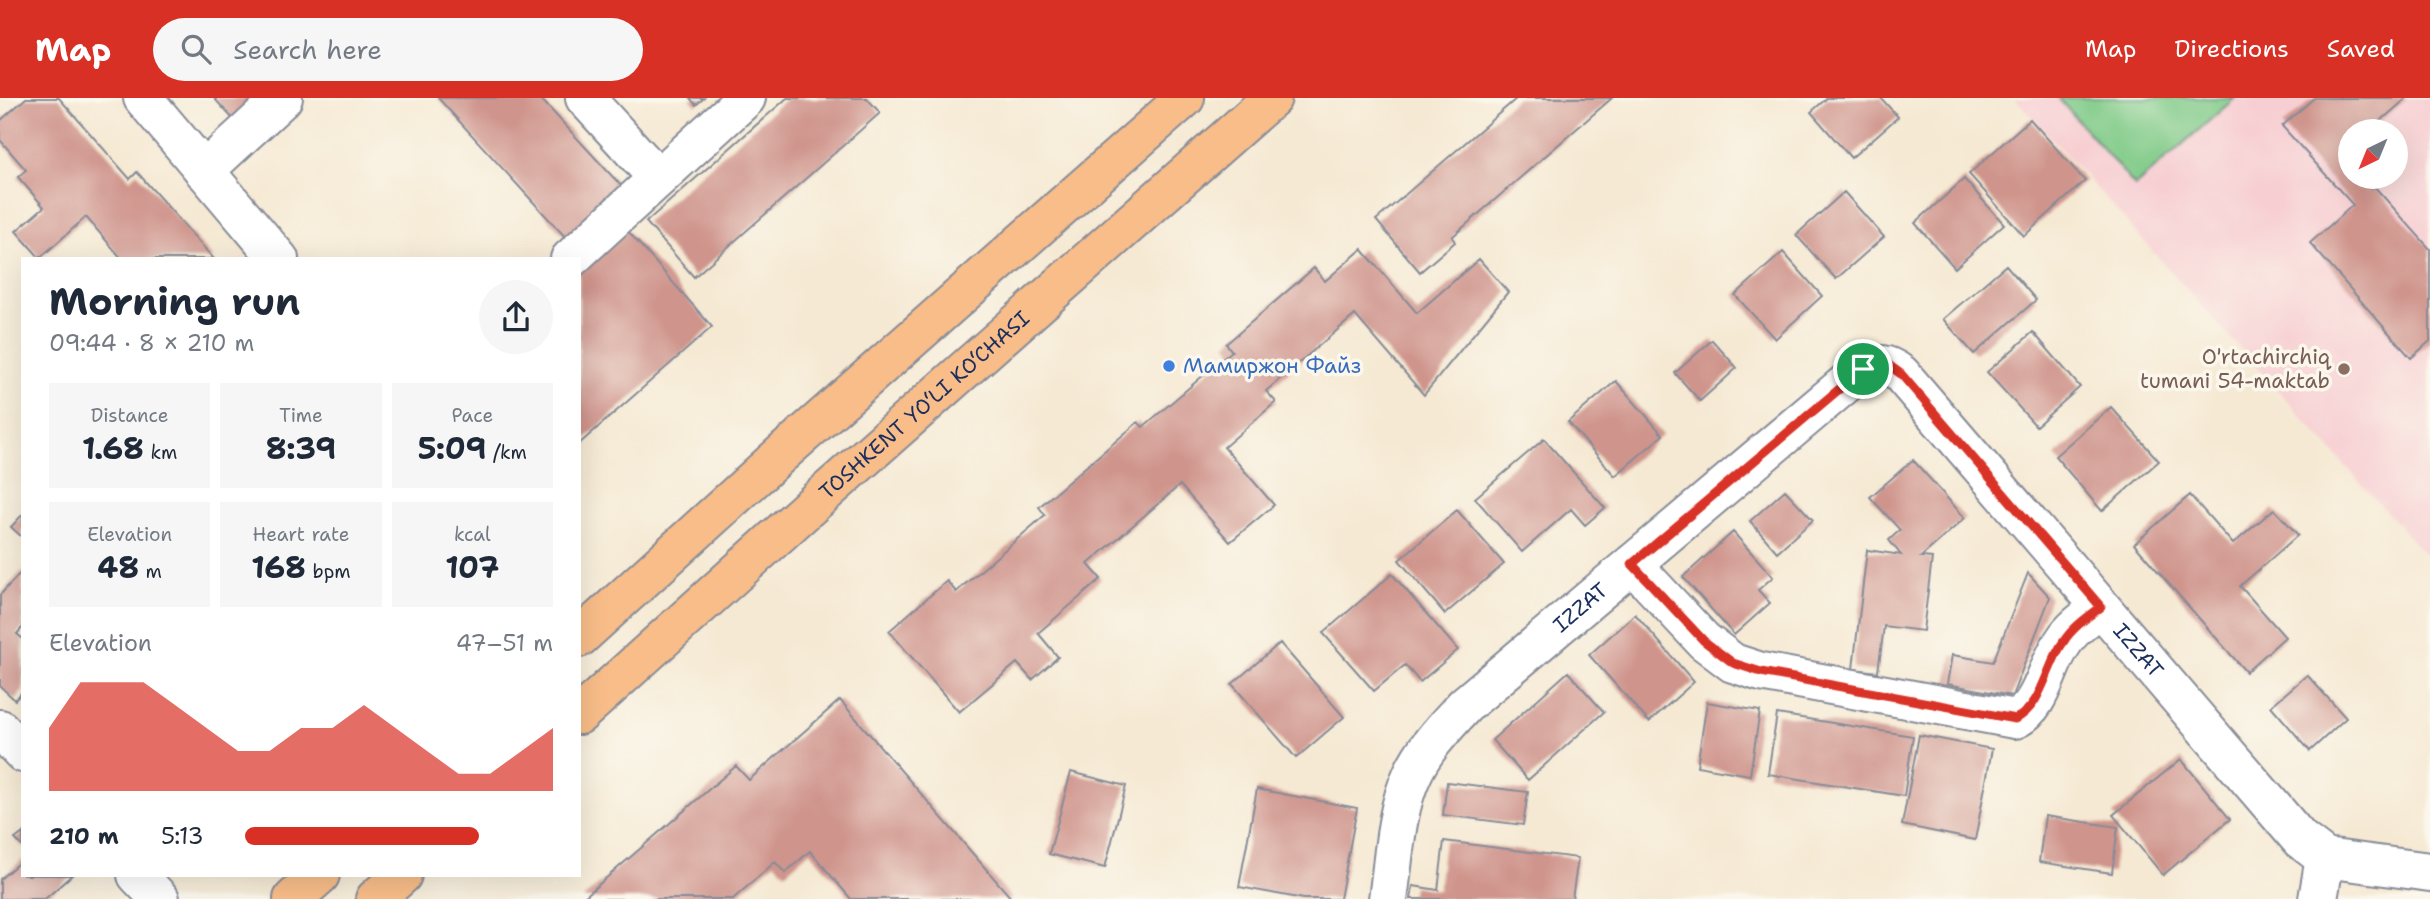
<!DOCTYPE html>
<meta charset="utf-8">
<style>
:root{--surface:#fff;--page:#f6f6f7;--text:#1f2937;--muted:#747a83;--accent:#d93025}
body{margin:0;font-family:"Shantell Sans",sans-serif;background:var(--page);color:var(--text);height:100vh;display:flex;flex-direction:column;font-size:26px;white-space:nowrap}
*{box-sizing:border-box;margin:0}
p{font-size:23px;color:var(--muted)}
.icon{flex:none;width:38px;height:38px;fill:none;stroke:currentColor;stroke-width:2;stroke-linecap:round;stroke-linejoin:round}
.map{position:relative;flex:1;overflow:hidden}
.drawer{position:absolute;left:21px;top:159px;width:560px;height:620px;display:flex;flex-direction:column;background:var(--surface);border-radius:0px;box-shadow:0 7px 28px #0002}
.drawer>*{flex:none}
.needle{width:46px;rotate:223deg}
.buttons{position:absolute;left:2338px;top:21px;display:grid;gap:14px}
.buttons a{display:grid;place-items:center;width:70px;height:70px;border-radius:50%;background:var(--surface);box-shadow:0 7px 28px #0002;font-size:35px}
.pin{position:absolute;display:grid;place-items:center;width:60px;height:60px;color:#fff;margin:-30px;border:4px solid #fff;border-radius:50%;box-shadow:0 2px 7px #0007}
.round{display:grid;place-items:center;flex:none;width:74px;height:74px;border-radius:37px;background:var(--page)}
.head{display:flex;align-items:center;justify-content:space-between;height:119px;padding:0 28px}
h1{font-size:38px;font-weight:700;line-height:52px}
.figures{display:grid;grid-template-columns:repeat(3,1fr);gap:10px;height:119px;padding:7px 28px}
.figures div{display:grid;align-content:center;border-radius:0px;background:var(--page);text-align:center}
.figures b{font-size:30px;font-weight:700}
.figures small{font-size:19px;font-weight:400}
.figures p{font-size:19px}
.chart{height:196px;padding:14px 28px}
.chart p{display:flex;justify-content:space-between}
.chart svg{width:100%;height:126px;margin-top:7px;fill:var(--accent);opacity:.7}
ul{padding:0 28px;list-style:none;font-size:23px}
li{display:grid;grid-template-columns:112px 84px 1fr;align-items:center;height:52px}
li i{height:18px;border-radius:9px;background:var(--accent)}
header{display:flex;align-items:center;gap:42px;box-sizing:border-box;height:98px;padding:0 35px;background:var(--accent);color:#fff}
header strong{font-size:33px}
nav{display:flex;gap:38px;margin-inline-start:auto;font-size:24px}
.search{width:490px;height:63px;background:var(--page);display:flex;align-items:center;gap:18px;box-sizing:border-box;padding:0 24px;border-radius:38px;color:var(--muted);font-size:26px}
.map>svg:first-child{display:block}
.built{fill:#f7cfd3;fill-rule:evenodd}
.green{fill:#81cb89;stroke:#4e7d74;stroke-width:2}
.building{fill:#cf948c}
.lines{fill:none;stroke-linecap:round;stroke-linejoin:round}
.minor-casing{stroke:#888c98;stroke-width:42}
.highway-casing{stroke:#888c98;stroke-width:42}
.minor{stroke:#fff;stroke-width:38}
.highway{stroke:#f8bd89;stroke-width:38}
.route-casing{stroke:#fff;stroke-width:14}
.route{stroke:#d93025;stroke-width:9}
.shop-dot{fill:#3f7fe0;stroke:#fbf7ec;stroke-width:2.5}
.education-dot{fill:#8d6e63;stroke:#fbf7ec;stroke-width:2.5}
.labels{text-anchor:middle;stroke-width:7;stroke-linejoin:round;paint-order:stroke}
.education-label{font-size:21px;fill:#785e54;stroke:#fbf7ec;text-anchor:end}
.shop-label{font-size:21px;fill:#366cbe;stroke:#fbf7ec;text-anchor:start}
.street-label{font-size:21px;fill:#1b2f5e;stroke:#fbf7ec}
</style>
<header>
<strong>Map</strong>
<div class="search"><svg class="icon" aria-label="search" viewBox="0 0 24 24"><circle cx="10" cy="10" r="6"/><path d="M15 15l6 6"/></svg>Search here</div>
<nav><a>Map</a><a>Directions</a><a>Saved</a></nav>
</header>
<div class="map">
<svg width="2430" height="801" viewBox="0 0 2430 801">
<rect width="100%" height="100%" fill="#fbf7ec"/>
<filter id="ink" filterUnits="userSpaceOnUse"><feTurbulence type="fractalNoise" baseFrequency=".0143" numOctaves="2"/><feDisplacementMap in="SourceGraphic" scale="14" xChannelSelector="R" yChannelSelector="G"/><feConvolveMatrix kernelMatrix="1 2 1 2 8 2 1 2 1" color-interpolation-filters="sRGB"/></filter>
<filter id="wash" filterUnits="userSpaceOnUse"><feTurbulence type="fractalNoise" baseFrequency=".00686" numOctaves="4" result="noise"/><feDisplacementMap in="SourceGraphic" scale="28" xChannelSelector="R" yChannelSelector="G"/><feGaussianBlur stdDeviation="1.57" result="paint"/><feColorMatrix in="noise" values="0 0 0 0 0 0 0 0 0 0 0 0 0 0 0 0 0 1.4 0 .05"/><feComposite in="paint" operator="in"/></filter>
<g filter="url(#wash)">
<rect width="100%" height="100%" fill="#f5e9d3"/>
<path class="built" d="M2015 0H2430V462ZM2350 33H2396V79H2350Z"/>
<path class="green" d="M2058 0H2235L2135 88Z"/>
<g id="blocks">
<path class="building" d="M26 0H59L130 81 137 74 214 161H122L86 119 40 160 16 133 44 109 18 79 26 72 0 42V23Z
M214 0H259L234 22Z
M438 0H540L624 91 568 142Z
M690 0H704L696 7Z
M787 0H867L880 15 694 179 646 124Z
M1517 0H1612L1452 139 1455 144 1420 174 1376 122Z
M1827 0H1881L1898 19 1851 60 1811 14Z
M2314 0H2407L2369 33H2350V49L2342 57 2350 66V79H2361L2371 90 2374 88 2430 151V243L2411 260 2310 145 2353 107 2282 28Z
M2030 21 2085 83 2024 138 1969 76Z
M1964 81 2004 126 1955 170 1915 125Z
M1844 94 1884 139 1836 181 1796 137Z
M627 132 712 229 579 346V174Z
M1362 151 1417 215 1479 161 1508 194 1424 297 1355 217 1266 293 1276 304 1224 349 1274 407 1230 444 1180 387 1088 466 1101 481 1038 535 1058 559 1032 582 1017 565 959 614 889 533 947 483 956 494 1045 417 1039 409 1138 324 1143 329 1232 253 1226 246 1314 170 1325 183Z
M1783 154 1822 198 1775 241 1735 197Z
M2006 167 2036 202 1974 256 1943 221Z
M2033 234 2080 289 2036 328 1987 274Z
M1712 242 1737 270 1700 303 1675 275Z
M1616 283 1663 337 1615 378 1568 324Z
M2111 309 2159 363 2102 413 2055 358Z
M1544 341 1605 410 1585 427 1571 411 1522 454 1475 400Z
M1913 362 1965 420 1921 459 1932 460 1923 533 1884 528 1878 574 1853 571 1867 452 1901 457 1889 442 1900 432 1870 399Z
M1785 392 1813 422 1777 454 1750 423Z
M2190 397 2233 446 2274 411 2298 437 2240 488 2285 539 2246 574 2134 446Z
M1457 412 1504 466 1445 516 1399 462Z
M23 416V440L11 429Z
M1733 434 1773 479 1758 492 1770 505 1734 537 1683 479Z
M23 472V529L17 536 23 541V593L15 602 0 588V497Z
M2028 475 2050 499 2012 598 1947 586 1952 557 1993 564Z
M1392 476 1458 552 1420 584 1405 567 1374 593 1323 535Z
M1635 516 1694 584 1649 624 1589 557Z
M1280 545 1344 619 1296 660 1232 586Z
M1568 574 1604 614 1528 682 1492 642Z
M2307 577 2346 620 2310 653 2271 608Z
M840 602 1012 801H851L810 753 785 775 775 764 733 801H582L736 668 749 682Z
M1707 604 1760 613 1750 677 1697 668Z
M1777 616 1913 638 1904 698 1768 676Z
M1919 637 1992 651 1975 742 1902 727Z
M2181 661 2230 721 2163 777 2113 717Z
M1071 674 1126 688 1105 770 1049 756Z
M1447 684 1528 694 1523 727 1443 717Z
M1257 691 1357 710 1340 801H1304L1239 789Z
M2045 718 2118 729 2112 775 2039 764Z
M23 735V749L15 741Z
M1444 743 1578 760 1572 801H1411L1413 788 1438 792Z
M23 761V777H72L45 801H0V781Z"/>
</g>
</g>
<g filter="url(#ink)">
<use href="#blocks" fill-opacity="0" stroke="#888c98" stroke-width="2"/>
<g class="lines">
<defs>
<g id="minor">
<path d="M143 0 279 161"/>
<path d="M585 0 658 80"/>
<path d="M204 73 283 0"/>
<path d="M570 161 746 0"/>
<path d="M1632 466 1704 543 1733 565 1761 574 2015 621C2043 608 2046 567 2064 543 2073 529 2088 519 2101 509"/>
<path d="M0 631 23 655"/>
<path d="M137 777 160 801"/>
<path id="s1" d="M1388 801C1394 761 1395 714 1412 677 1424 650 1445 629 1465 607L1863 271C1880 265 1886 265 1901 276L2300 741 2325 760 2430 774"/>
<path d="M2318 801 2325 760"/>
</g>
<g id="highway">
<path d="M579 540 778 359 1185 0"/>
<path id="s2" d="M579 617 815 404 1272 0"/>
<path d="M293 801 320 777"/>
<path d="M375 801 402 777"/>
</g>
</defs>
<use href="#minor" class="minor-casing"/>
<use href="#highway" class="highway-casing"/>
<use href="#minor" class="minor"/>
<use href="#highway" class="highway"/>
</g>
</g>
<g class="lines" filter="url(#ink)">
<defs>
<path id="route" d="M1877 266H1887L1901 276 2101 509C2088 519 2073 529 2064 543 2046 567 2043 608 2015 621L1761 574 1733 565 1704 543 1632 466 1863 271Z"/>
</defs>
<use href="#route" class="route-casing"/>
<use href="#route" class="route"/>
</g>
<circle class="shop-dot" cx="1169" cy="268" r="7"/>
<circle class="education-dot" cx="2344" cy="271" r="7"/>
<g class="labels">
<g class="education-label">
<text x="2330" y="266">O'rtachirchiq<tspan x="2330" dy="24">tumani 54-maktab</tspan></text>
</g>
<g class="shop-label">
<text x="1183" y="275">Мамиржон Файз</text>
</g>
<g class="street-label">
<text dy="7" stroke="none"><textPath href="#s2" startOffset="464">TOSHKENT YO‘LI KO‘CHASI</textPath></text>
<text dy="7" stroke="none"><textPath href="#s1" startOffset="366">IZZAT</textPath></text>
<text dy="7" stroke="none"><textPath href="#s1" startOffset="1141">IZZAT</textPath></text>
</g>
</g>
</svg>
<div class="buttons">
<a><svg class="needle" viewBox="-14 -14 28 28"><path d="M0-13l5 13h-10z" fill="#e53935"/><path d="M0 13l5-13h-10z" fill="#747a83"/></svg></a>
</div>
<div class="pin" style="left:1863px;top:271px;background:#1e9e55"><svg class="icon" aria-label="arrive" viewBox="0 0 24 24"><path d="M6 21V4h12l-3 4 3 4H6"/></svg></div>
<section class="drawer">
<div class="head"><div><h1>Morning run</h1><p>09:44 · 8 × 210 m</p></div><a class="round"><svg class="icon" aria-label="share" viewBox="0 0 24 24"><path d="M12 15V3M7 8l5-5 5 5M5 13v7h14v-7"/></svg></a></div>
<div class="figures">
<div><p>Distance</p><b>1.68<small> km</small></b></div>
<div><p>Time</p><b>8:39</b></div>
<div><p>Pace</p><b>5:09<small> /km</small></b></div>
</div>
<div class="figures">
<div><p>Elevation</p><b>48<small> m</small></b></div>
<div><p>Heart rate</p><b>168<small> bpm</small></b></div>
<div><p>kcal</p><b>107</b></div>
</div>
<div class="chart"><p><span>Elevation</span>47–51 m</p>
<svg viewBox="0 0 160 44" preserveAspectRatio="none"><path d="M0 44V22L10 6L20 6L30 6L40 14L50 22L60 30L70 30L80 22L90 22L100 14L110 22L120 30L130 38L140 38L150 30L160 22V44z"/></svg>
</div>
<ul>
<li><b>210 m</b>5:13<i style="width:76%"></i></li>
</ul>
</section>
</div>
